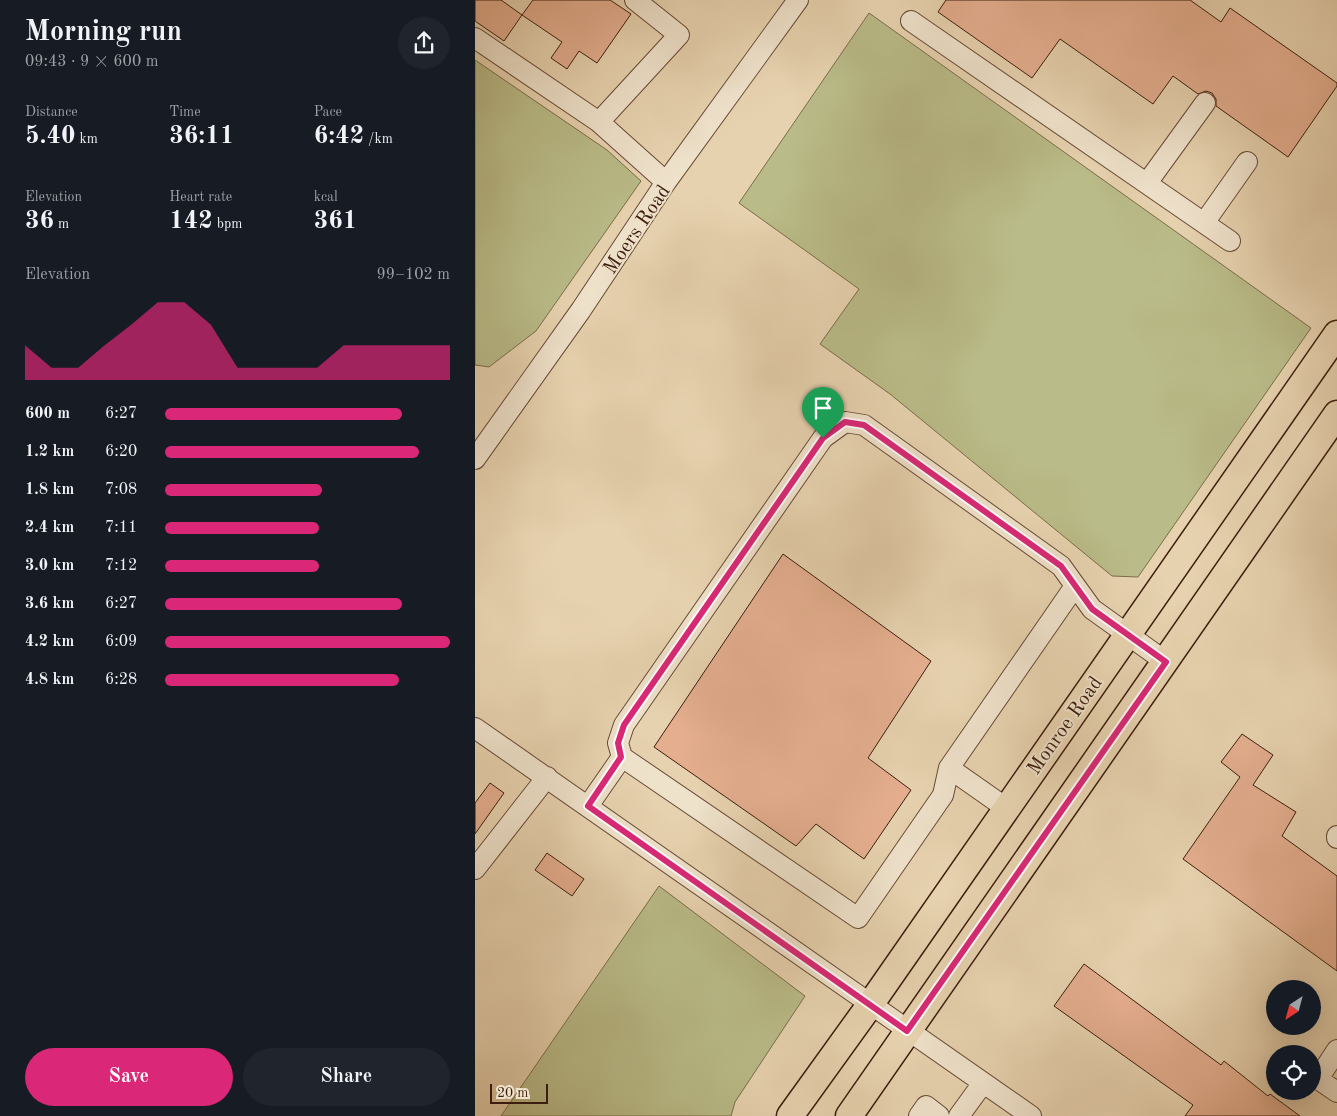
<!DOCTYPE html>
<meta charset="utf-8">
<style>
:root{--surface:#171b24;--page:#20242c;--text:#f1f3f6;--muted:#9ea1a6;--accent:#db2777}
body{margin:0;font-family:"Old Standard TT",serif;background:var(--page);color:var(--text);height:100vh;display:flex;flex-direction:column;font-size:19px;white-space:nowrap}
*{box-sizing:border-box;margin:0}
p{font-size:16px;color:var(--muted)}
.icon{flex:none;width:28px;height:28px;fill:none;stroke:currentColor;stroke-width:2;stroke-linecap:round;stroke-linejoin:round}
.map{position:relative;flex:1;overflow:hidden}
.details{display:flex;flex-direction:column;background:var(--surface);width:475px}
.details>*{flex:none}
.needle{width:32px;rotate:216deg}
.controls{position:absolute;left:791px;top:980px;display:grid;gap:10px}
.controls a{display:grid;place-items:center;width:55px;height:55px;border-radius:50%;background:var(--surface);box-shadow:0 5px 20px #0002;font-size:25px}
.scale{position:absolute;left:15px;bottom:12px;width:58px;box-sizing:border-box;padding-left:5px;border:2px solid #3d1d0d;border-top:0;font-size:14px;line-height:18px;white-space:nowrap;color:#3d1d0d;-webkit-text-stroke:4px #efe2cb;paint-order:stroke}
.pin{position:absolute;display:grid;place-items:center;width:42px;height:42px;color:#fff;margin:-51px -21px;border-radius:50% 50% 50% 0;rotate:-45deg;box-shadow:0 0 5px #0007}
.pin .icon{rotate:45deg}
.round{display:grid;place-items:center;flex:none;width:52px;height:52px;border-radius:26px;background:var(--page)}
.overview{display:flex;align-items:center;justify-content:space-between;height:85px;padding:0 25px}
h1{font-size:28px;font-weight:600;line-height:38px}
.stats{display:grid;grid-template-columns:repeat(3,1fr);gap:8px;height:85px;padding:5px 25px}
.stats div{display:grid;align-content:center}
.stats b{font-size:25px;font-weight:600}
.stats small{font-size:14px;font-weight:400}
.stats p{font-size:14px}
.chart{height:140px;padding:10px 25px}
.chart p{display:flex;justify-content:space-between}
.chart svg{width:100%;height:90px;margin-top:5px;fill:var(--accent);opacity:.7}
.action{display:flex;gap:10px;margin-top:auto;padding:10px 25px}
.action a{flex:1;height:58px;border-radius:30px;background:var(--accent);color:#fff;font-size:20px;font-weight:600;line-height:58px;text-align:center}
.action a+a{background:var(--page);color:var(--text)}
ul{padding:0 25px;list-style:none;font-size:16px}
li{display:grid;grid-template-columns:80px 60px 1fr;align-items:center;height:38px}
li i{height:12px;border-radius:6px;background:var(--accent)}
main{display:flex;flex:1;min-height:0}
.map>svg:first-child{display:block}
.green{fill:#b9bb88;stroke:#7b6c4a}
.building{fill:#e4ae8f;stroke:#3d1d0d}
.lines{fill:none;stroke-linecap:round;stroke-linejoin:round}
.minor-casing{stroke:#684a36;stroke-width:22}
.major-casing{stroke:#3d1d0d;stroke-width:29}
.minor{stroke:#efe2cb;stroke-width:20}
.major{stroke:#e7d2af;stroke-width:26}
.route-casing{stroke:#fff;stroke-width:10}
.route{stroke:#db2777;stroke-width:6}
.labels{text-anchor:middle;stroke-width:4;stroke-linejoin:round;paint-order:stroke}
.street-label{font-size:20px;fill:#3d1d0d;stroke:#efe2cb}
</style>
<main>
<section class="details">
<div class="overview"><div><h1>Morning run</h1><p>09:43 · 9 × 600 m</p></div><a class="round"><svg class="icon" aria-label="share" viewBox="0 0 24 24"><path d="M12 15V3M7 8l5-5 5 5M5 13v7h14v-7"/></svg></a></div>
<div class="stats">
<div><p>Distance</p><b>5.40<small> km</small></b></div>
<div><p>Time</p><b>36:11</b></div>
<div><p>Pace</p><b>6:42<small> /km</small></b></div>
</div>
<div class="stats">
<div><p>Elevation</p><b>36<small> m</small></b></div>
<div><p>Heart rate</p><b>142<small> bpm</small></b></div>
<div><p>kcal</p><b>361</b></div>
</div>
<div class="chart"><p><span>Elevation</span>99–102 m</p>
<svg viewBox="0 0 160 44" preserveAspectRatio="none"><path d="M0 44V27L10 38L20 38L30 27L40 17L50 6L60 6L70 17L80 38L90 38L100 38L110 38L120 27L130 27L140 27L150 27L160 27V44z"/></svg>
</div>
<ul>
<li><b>600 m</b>6:27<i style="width:83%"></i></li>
<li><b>1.2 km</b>6:20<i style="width:89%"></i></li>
<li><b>1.8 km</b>7:08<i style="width:55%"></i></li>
<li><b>2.4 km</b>7:11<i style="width:54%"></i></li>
<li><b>3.0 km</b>7:12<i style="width:54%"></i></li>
<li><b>3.6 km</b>6:27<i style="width:83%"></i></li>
<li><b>4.2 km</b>6:09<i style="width:100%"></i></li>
<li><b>4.8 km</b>6:28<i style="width:82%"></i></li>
</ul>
<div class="action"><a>Save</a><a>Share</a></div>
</section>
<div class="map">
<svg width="862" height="1116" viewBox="0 0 862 1116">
<rect width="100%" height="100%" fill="#e7d2af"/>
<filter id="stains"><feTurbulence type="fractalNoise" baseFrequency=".004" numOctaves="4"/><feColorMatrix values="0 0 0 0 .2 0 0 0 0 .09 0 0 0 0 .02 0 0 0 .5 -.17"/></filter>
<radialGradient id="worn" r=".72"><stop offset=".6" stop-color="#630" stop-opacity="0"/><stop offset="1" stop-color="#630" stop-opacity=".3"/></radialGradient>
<path class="green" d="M394 13 836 328 663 577 637 576 415 394 345 344 384 289 264 203Z
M0 60 132 150 166 181 61 331 14 367 0 365Z
M184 886 330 996 260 1102 256 1116H26Z"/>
<path class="building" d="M0 0H26L47 15 29 41 0 21Z
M58 0H135L156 14 122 63 104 51 92 69 76 58 87 42 47 15Z
M471 0H715L746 22 755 8 862 83V86L813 157 741 106V99L737 93 731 91 723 94 698 76 678 104 585 39 557 78 463 12Z
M308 554 456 661 393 758 436 790 389 859 341 824 321 846 179 747Z
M767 734 798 755 778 785 821 812 807 836 862 876V971L708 859 765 777 746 762Z
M15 783 29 793 0 834V803Z
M72 853 109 879 97 896 60 870Z
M609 964 746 1065 749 1061 793 1096 795 1094 825 1116H710L718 1105 579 1006Z"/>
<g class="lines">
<defs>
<path id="minor" d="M436 21 755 241
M0 38 124 122 191 182
M124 122 204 35 160 0
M672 183 730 103
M729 223 772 162
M0 459 106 310 191 182 323 0
M0 728 556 1116
M147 757 383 918 468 795 474 768 600 586
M474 768 531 808
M113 806 147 757 143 743 149 725 348 438 370 422 389 425 586 566 617 609 691 662
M862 836V838
M0 869 72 777
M862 1050 843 1079 862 1092
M444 1116 451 1106 464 1116
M484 1116 508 1083"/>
<path id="major" d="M315 1116 395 1005 862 334
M374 1116 862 414"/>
</defs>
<use href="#minor" class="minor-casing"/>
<use href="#major" class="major-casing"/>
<use href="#minor" class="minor"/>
<use href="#major" class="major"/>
</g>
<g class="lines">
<defs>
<path id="route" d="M370 422 389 425 586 566 617 609 691 662 432 1031 113 806 146 757 143 743 149 725 348 438Z"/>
</defs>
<use href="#route" class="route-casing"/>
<use href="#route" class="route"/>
</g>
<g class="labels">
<g class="street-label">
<text transform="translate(161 229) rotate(-56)" y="7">Moers Road</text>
<text transform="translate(589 725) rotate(-55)" y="7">Monroe Road</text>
</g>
</g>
<rect width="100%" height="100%" filter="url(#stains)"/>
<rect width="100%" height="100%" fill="url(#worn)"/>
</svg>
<div class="controls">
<a><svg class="needle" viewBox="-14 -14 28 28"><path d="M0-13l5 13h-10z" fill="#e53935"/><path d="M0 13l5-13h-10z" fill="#9ea1a6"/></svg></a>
<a><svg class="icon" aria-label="locate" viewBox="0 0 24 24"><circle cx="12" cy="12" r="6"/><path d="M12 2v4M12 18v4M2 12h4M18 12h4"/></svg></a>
</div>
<div class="scale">20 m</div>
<div class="pin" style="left:348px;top:438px;background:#1e9e55"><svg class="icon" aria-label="arrive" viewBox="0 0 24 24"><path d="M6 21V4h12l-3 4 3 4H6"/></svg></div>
</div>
</main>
